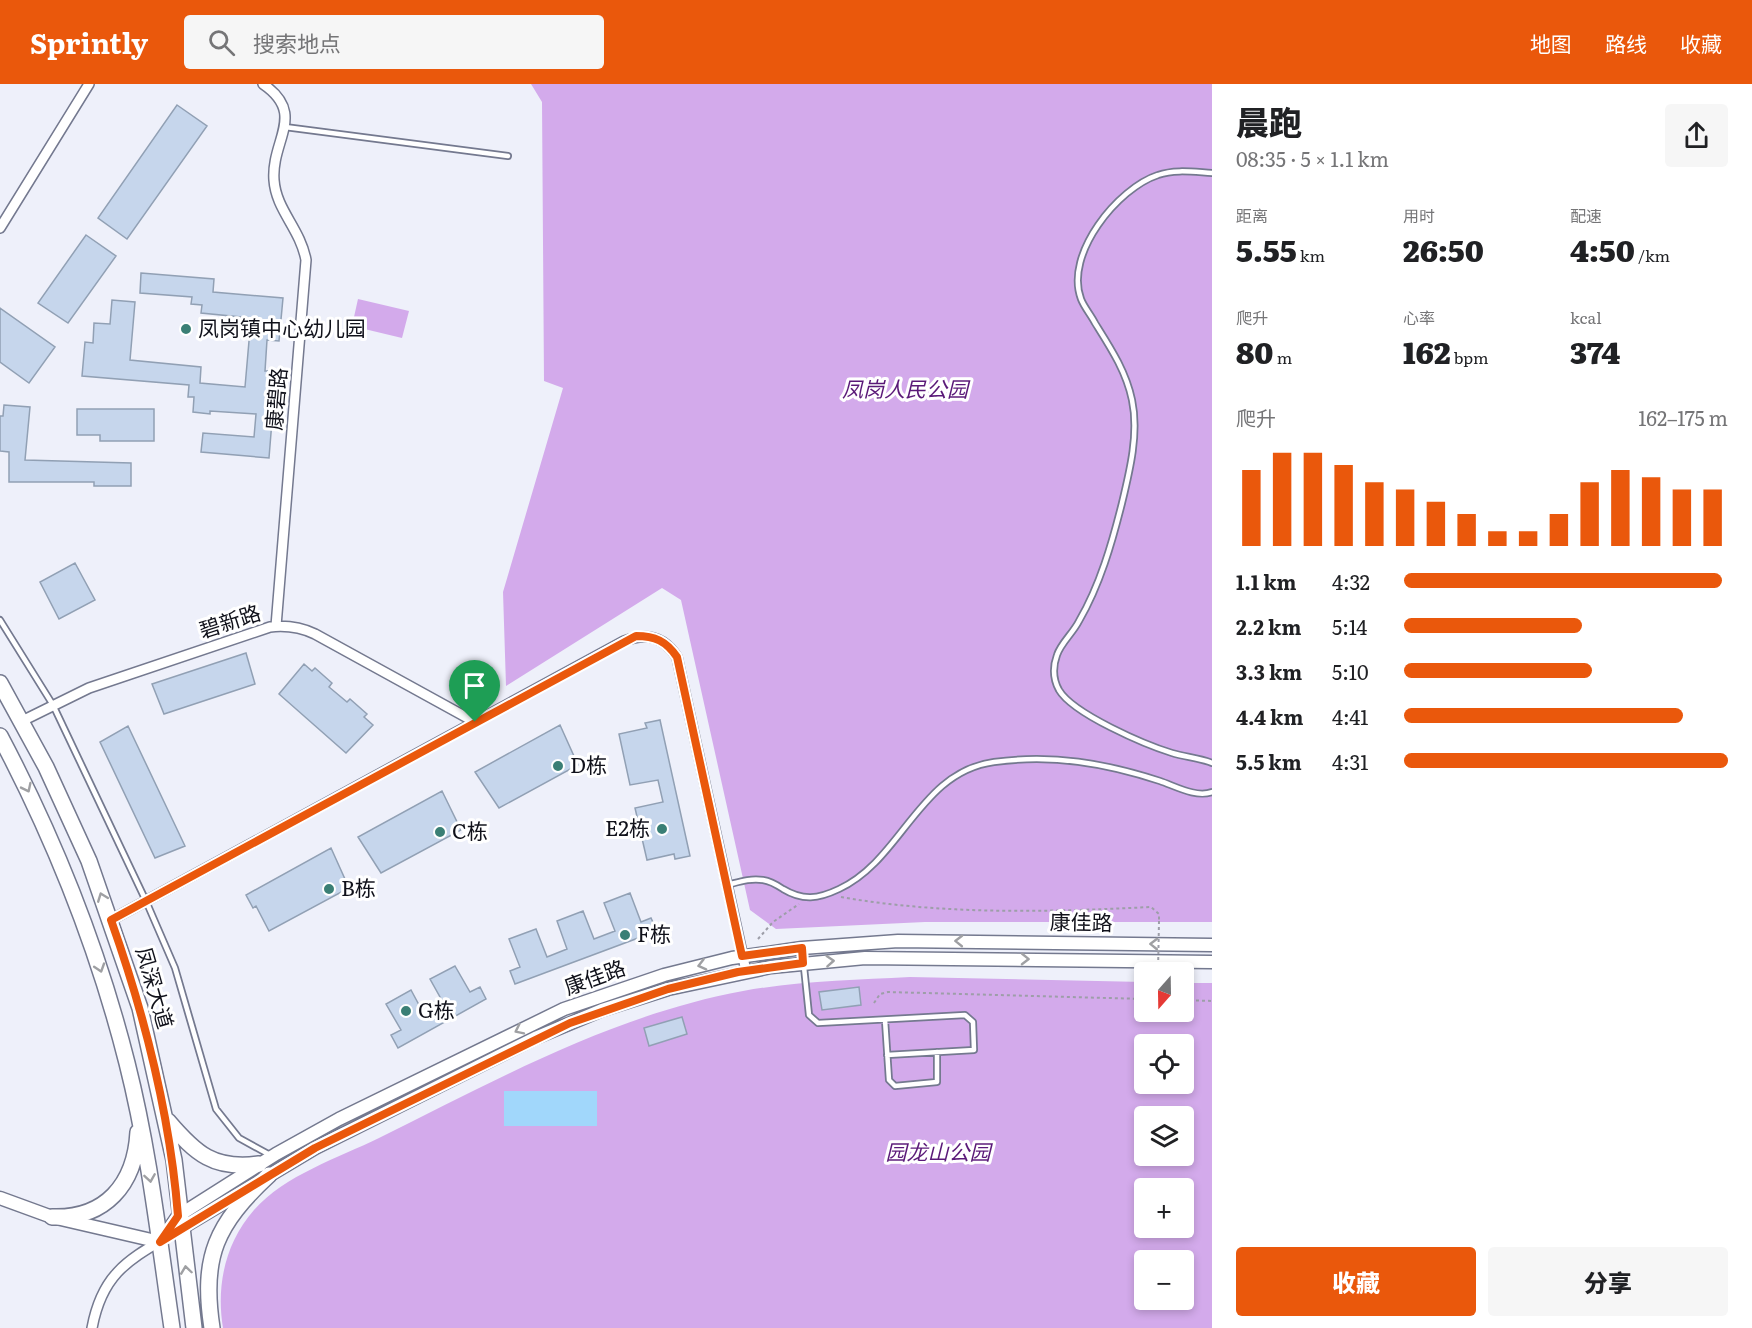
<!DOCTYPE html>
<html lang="zh">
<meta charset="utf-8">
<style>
:root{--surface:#fff;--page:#f6f6f6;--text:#202124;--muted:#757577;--accent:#ea580c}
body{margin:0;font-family:Literata,"Noto Sans SC",serif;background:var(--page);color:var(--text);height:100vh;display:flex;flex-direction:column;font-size:22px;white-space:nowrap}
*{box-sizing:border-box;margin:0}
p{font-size:20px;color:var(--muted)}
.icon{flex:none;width:33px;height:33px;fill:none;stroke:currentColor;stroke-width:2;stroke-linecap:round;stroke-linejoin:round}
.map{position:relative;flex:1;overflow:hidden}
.drawer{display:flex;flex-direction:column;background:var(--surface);width:540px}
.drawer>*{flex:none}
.needle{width:39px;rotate:200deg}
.tools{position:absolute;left:1134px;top:878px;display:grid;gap:12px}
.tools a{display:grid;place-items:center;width:60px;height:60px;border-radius:6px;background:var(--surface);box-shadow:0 3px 9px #0003;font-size:30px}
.pin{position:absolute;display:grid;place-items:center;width:51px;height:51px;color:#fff;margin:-62px -26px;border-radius:50% 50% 50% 0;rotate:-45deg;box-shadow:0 0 6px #0007}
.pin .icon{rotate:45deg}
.round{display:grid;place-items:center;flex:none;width:63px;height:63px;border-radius:6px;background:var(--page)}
.overview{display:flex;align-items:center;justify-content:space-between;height:102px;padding:0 24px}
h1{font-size:33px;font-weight:800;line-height:45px}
.stats{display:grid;grid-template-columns:repeat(3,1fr);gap:9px;height:102px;padding:6px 24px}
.stats div{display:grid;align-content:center}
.stats b{font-size:30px;font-weight:800}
.stats small{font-size:16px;font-weight:400}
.stats p{font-size:16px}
.chart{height:168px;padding:12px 24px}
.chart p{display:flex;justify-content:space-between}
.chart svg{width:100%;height:108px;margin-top:6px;stroke:var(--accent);stroke-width:6}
.cta{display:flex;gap:12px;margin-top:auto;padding:12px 24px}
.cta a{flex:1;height:69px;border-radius:6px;background:var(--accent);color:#fff;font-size:24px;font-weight:800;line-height:69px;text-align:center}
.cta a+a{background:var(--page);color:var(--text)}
ul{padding:0 24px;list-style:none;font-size:20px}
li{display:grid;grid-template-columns:96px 72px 1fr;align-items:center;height:45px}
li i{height:15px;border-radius:8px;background:var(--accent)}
header{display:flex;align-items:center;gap:36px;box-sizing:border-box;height:84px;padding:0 30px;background:var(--accent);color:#fff}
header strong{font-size:28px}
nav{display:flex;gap:33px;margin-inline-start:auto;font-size:21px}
.search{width:420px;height:54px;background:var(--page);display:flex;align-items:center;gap:15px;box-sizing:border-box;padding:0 21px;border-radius:6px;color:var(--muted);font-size:22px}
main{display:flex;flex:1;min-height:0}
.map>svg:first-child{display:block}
.green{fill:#d3aaeb;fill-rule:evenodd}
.water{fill:#a1d7fb}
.building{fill:#c6d6ec;stroke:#91a0b4;stroke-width:1.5}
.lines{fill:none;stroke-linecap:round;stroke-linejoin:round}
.service-casing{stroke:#74798f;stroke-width:8}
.minor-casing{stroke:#74798f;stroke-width:12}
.tertiary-casing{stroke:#74798f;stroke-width:15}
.primary-casing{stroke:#74798f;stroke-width:18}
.path{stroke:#9d9ea8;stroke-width:2;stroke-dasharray:3 3;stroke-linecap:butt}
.service{stroke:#fff;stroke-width:4.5}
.minor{stroke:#fff;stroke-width:9}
.tertiary{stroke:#fff;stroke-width:12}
.primary{stroke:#fff;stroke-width:15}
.path-bridge{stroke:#9d9ea8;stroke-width:2;stroke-dasharray:3 3;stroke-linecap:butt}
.oneway{stroke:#9fa0a3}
.route-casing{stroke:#fff;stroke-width:12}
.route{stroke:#ea580c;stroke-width:8}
.poi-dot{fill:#3a7f75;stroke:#fff;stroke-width:2}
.labels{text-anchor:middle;stroke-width:6;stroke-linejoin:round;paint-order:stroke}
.poi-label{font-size:21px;fill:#10111a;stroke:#fff;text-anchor:start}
.park-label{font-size:21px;font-style:italic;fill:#5a1978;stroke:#fff}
.street-label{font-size:21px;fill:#10111a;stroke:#fff}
</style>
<header>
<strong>Sprintly</strong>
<div class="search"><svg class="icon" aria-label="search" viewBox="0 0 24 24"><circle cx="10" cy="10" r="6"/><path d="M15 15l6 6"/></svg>搜索地点</div>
<nav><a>地图</a><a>路线</a><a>收藏</a></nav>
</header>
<main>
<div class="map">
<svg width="1212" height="1244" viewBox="0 0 1212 1244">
<rect width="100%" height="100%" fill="#eef0fa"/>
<path class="green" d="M531 0H1212V838H925L776 845 750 826 681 516 662 504 506 602 503 508 563 304 544 297 542 18Z
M358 215 409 227 402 254 352 242Z
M910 893 1144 898V927H1184V899H1212V1244H223C216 1202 225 1159 254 1126 285 1091 338 1074 379 1054 496 996 613 931 743 907 798 897 854 896 910 893ZM1144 960H1184V999H1144ZM1144 1032H1184V1071H1144ZM1144 1104H1184V1143H1144ZM1144 1176H1184V1215H1144Z"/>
<path class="water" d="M504 1007H597V1042H504Z"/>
<path class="building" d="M177 21 207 42 127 155 98 134Z
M86 151 116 172 68 239 38 219Z
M141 189 214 195 213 208 283 214 279 257 267 256 265 287H276L269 374 201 368 203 349 254 353 256 330 210 327V330L193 328 194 313H188L189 301 82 292 85 258 93 259 94 239 110 240 112 216 135 218 130 276 201 283 200 299 245 303 251 234 201 229 202 221 191 220 192 213 140 209Z
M0 224 55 263 29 299 0 278Z
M4 321 30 323 25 376 131 379V402H94V398H9V368L0 367V332H3Z
M77 325H154V357H100V351H77Z
M75 479 95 516 59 535 40 498Z
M246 569 255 600 164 630 152 600Z
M304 580 312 587 315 584 332 599 329 603 347 618 350 615 367 630 364 633 373 641 346 669 279 610Z
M660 636 690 772 675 775 674 770 647 776 635 724 663 718 658 696 630 701 619 650 647 644 645 639Z
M560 641 578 681 499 724 475 688Z
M128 642 185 762 155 774 100 658Z
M442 707 461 746 381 789 358 753Z
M331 764 349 804 269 847 256 822 253 824 246 811Z
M630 809 641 838 651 834 657 847 515 900 510 887 520 883 509 855 536 845 547 873 567 865 557 837 583 827 594 855 615 847 604 819Z
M455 882 470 908 480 903 486 915 398 964 391 951 401 946 386 920 411 906 425 932 445 922 430 895Z
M859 903 861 921 822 926 819 908Z
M682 933 687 950 649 962 644 944Z"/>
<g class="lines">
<defs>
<path id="service" d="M285 43 508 72
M1212 89C1194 88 1175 85 1158 91 1118 104 1064 170 1081 215 1084 223 1091 231 1095 239 1110 263 1126 287 1132 316 1139 349 1130 386 1122 419 1112 459 1100 501 1079 537 1073 549 1061 559 1057 571 1053 582 1053 595 1059 606 1073 630 1146 661 1172 669 1185 673 1200 674 1212 679
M0 536 53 621 146 817 175 884 216 1025 239 1054 270 1071
M727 801C739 798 750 794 763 796 770 797 777 801 783 805 803 817 818 815 839 805 902 776 919 688 994 678 1052 670 1105 679 1160 697 1175 702 1196 714 1212 708
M802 864 809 931 818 939 965 931 973 938 974 966 887 971
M885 936 889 996 895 1002 937 998V968"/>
<path id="minor" d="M263 0C307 30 271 56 274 96 276 126 300 144 306 176L276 542
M0 144 89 0
M22 637 89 604 270 543C287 541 300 543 315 550L475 638
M111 836 624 557C647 548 664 553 677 573L746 887
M92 1244C103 1185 133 1174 180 1145"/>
<path id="tertiary" d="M0 1114 52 1133 160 1158 178 1132 276 1070 339 1035 564 925 664 891 732 874 802 864 898 857 1212 861
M180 1145 315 1064 535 954 602 926 668 905 771 883 865 874 1212 878"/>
<path id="primary" d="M0 599 46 683 89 777 140 924 174 1076 194 1244
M0 652C55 756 98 864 127 979 149 1066 159 1155 172 1244
M168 1037C196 1070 214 1086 259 1080
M52 1133C105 1135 135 1101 138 1048
M212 1244C201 1173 216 1140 269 1091"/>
</defs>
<use href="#service" class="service-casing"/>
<use href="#minor" class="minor-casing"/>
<use href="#tertiary" class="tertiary-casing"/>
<use href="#primary" class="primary-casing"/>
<path class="path" d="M841 813C943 831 1048 828 1151 823L1159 830V837
M758 855 773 838 799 820
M1184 916 1212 917
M874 919 880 910 888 908 1144 915"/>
<use href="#service" class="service"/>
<use href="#minor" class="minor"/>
<use href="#tertiary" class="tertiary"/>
<use href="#primary" class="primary"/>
<path class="path-bridge" d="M1158 888 1159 837"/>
</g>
<defs><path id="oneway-chevron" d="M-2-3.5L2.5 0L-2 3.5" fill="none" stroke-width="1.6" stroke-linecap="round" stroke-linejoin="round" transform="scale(1.5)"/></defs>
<g class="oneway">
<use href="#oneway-chevron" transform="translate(27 704) rotate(64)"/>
<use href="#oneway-chevron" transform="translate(102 813) rotate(-111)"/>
<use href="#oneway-chevron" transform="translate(959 857) rotate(-179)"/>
<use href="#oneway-chevron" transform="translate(1154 860) rotate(-179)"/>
<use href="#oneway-chevron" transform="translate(1025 875) rotate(1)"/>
<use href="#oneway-chevron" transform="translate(830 877) rotate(-4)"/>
<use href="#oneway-chevron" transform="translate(702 881) rotate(166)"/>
<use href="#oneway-chevron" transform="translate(100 884) rotate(72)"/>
<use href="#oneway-chevron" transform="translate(519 946) rotate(154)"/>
<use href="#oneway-chevron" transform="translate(150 1094) rotate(81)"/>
<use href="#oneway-chevron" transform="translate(186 1186) rotate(-98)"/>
</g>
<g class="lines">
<defs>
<path id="route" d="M636 552C655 552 666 557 677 573L742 872 802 864 803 879 738 888 668 905 570 939 315 1064 160 1158 178 1132C170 1030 145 932 111 836Z"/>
</defs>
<use href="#route" class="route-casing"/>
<use href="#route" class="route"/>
</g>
<g class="poi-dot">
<circle cx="186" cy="245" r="6"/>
<circle cx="558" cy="682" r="6"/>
<circle cx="662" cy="745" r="6"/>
<circle cx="440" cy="748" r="6"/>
<circle cx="329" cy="805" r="6"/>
<circle cx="625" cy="851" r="6"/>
<circle cx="406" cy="927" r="6"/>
</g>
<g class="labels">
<g class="poi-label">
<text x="198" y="252">凤岗镇中心幼儿园</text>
<text x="570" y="689">D栋</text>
<text x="650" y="752" text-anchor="end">E2栋</text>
<text x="452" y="755">C栋</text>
<text x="341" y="812">B栋</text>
<text x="637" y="858">F栋</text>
<text x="418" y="934">G栋</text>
</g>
<g class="park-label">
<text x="905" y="313">凤岗人民公园</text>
<text x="938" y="1076">园龙山公园</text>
</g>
<g class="street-label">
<text transform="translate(277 315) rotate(-85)" y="7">康碧路</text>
<text transform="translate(230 538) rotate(-18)" y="7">碧新路</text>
<text transform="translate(1081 839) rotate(1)" y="7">康佳路</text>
<text transform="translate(595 894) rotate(-20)" y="7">康佳路</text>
<text transform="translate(154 904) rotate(74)" y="7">凤深大道</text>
</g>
</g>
</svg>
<div class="tools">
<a><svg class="needle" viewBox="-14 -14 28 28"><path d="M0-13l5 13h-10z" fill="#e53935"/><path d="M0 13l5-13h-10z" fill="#757577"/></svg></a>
<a><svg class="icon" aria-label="locate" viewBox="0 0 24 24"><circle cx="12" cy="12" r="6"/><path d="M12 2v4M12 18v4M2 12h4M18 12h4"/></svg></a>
<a><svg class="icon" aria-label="layers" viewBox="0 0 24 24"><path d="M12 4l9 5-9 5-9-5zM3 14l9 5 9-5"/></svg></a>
<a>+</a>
<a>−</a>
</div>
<div class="pin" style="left:475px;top:638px;background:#1e9e55"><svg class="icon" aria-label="arrive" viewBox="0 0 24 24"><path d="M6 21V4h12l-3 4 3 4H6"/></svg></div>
</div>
<section class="drawer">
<div class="overview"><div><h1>晨跑</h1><p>08:35 · 5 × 1.1 km</p></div><a class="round"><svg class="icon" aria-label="share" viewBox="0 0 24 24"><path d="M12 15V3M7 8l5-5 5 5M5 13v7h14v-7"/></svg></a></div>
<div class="stats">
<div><p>距离</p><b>5.55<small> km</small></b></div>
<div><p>用时</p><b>26:50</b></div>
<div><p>配速</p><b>4:50<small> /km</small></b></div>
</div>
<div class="stats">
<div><p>爬升</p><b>80<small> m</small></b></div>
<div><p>心率</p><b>162<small> bpm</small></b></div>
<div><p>kcal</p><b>374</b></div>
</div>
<div class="chart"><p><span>爬升</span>162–175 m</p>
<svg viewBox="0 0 160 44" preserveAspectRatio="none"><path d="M5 44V13M15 44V6M25 44V6M35 44V11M45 44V18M55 44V21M65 44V26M75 44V31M85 44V38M95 44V38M105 44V31M115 44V18M125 44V13M135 44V16M145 44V21M155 44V21"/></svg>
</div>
<ul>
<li><b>1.1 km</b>4:32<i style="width:98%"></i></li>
<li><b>2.2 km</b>5:14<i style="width:55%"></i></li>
<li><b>3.3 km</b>5:10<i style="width:58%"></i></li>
<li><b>4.4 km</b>4:41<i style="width:86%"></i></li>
<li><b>5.5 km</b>4:31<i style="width:100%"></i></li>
</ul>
<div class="cta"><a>收藏</a><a>分享</a></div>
</section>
</main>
